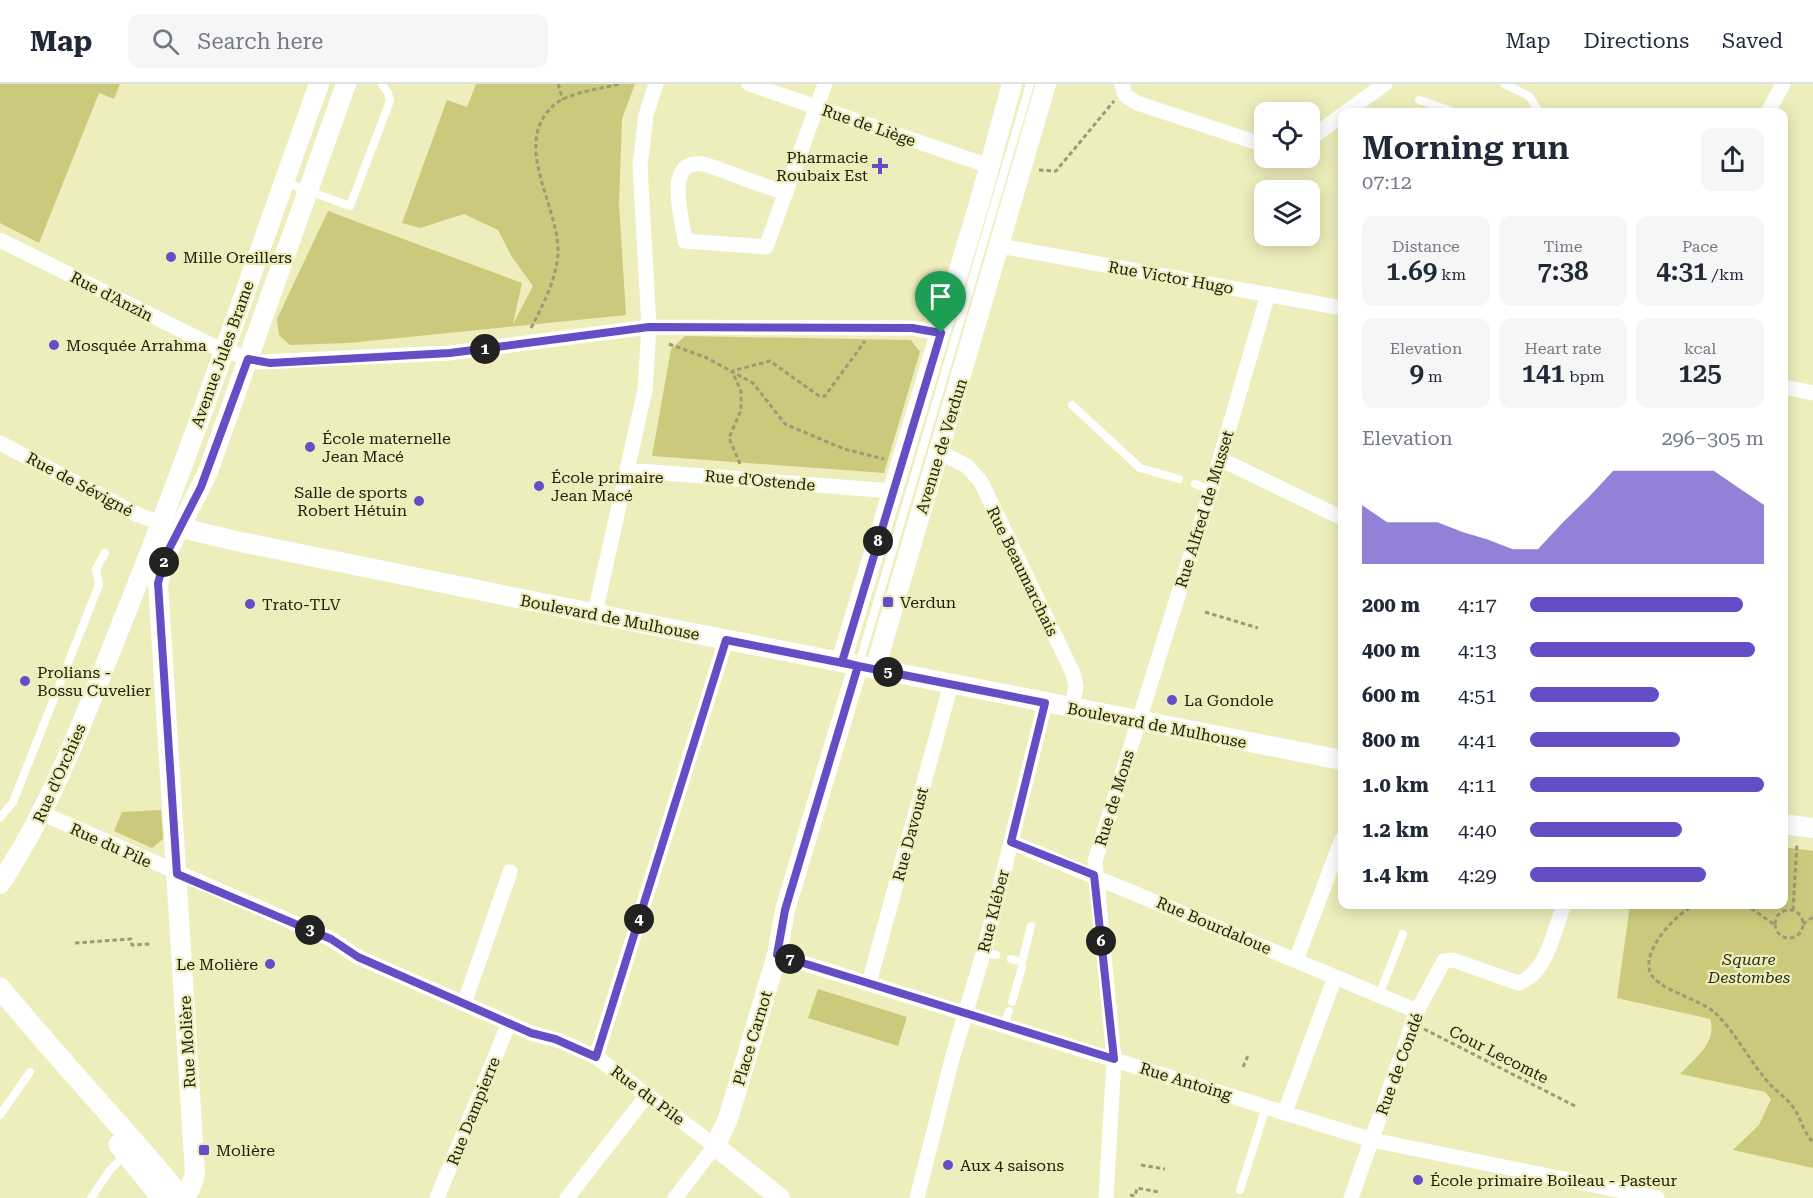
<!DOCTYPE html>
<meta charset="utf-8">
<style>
:root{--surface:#fff;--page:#f6f6f7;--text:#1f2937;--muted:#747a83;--line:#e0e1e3;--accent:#654dc6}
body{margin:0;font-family:"Roboto Serif",serif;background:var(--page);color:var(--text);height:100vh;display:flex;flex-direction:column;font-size:22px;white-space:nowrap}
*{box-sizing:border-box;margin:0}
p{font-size:20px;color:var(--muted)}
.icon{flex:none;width:33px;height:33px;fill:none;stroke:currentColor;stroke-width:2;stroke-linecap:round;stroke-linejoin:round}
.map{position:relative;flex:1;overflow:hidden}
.panel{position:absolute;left:1338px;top:24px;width:450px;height:801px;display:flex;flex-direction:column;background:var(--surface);border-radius:12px;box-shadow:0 3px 15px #0003}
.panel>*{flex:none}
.tools{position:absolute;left:1254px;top:18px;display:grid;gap:12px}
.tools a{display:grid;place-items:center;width:66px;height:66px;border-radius:12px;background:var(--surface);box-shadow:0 3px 15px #0003;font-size:30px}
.pin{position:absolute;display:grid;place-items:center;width:51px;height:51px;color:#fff;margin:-62px -26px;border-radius:50% 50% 50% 0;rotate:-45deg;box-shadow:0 0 6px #0007}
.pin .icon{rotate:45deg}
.km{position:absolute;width:30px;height:30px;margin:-15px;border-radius:50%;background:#222;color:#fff;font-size:16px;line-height:30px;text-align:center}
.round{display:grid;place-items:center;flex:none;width:63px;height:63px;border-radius:12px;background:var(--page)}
.overview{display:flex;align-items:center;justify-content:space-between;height:102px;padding:0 24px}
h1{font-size:33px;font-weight:600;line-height:45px}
.metrics{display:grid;grid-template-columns:repeat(3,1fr);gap:9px;height:102px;padding:6px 24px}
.metrics div{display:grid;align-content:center;border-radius:12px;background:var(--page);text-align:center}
.metrics b{font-size:26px;font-weight:600}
.metrics small{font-size:16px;font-weight:400}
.metrics p{font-size:16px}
.chart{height:168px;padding:12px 24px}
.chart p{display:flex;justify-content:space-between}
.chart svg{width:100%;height:108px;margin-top:6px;fill:var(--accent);opacity:.7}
ul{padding:0 24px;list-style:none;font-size:20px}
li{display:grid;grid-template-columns:96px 72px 1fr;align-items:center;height:45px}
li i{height:15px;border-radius:8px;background:var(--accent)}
header{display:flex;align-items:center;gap:36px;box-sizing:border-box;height:84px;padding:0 30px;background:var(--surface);border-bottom:2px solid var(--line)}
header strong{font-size:28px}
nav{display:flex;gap:33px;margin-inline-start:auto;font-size:21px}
.search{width:420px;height:54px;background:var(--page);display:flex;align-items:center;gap:15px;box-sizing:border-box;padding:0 21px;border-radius:12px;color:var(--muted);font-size:22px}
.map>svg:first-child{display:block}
.green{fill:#cbca7c}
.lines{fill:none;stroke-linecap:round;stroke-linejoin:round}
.path{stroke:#9b9b76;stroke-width:3;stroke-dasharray:4.5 3;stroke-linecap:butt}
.service{stroke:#fff;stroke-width:8}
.minor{stroke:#fff;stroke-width:15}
.tertiary{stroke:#fff;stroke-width:20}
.secondary{stroke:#fff;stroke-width:21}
.route-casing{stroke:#fff;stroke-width:12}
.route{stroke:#654dc6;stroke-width:8}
.poi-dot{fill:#654dc6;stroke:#eeeebc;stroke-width:2}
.labels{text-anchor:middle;stroke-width:4.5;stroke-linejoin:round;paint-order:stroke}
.street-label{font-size:16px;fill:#1e1e0b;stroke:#eeeebc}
.poi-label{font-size:16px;fill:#1e1e0b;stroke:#eeeebc;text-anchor:start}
.park-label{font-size:16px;font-style:italic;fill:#2c2c16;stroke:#eeeebc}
</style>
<header>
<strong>Map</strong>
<div class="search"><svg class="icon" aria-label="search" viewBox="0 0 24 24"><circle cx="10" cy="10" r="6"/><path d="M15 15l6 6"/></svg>Search here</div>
<nav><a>Map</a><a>Directions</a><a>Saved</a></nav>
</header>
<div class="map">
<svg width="1813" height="1114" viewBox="0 0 1813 1114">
<rect width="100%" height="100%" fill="#eeeebc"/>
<path class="green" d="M0 0H120L114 15 99 9 39 159 0 139Z
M476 0H635L622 35 619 120 626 231 349 259 290 261 279 251 277 235 328 127 522 199 513 240 533 202 512 173 498 146 464 130 420 144 402 139 447 16 467 23Z
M685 252 911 256 920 268 884 389 652 372 671 265Z
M161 726 163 755 152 764 114 747 122 728Z
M1784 763 1813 767V1084L1733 1066 1759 1041 1771 1015 1765 1008 1680 990C1694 975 1718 958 1710 935L1617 914 1630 821 1784 820Z
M818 905 907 933 898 962 808 934Z"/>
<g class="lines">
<path class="path" d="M558 0 563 16
M1039 86 1056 87 1114 17
M531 244C543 221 556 196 558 170 560 121 507 56 558 18 570 9 603 4 620 0
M669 260 707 274 753 299 785 340 844 365 884 375
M740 380 729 354 741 326V307L732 287 770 277 819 312H825L865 257
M1205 528 1258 544
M1696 820C1677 829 1642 865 1650 888 1656 905 1699 915 1714 928 1735 947 1749 976 1767 997 1775 1007 1786 1013 1793 1023 1801 1034 1803 1048 1813 1058
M1745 820 1775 841
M1793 826 1797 759
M1775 840a14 14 0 1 1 28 0a14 14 0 1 1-28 0Z
M1803 840 1813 833
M75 859 131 855 132 861 151 860
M1424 945 1575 1022
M1243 983 1249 969
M1141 1081 1165 1085
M1130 1111 1135 1112 1137 1104 1159 1108"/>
<path class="service" d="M1504 0 1529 12 1539 28
M1419 16 1455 28
M284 98 350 122 390 17 388 9 382 0
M1072 321 1140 384 1179 395
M1195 400 1211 406
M859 580 1030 0
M0 734 13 718 99 501 96 485 105 469
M983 868 996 871
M1011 875 1022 878 1031 842
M1379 911 1403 850
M1012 918 1022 883
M1004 941 1009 927
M0 1031 30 988
M1240 1106 1266 1023
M91 1114 110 1086 125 1071"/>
<path class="minor" d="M749 0 989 82
M1122 0 1125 11 1137 19 1264 61
M1346 28 1385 0
M1768 28 1783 0
M1310 55 1342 31
M785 109 707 81C662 70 682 133 685 157L766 163 825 0
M0 156 215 263 260 278 450 269 649 243 912 244 941 249
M1000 162 1342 224
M1784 303 1813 309
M0 359 138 431 161 439
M939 368 967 382 981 398 1073 589 1076 602 1072 625
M1220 375 1342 434
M627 386 892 407
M595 529 645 306 649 243 640 82 646 31 656 0
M41 729 331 855 358 873 531 949 560 957 596 973 715 1062 675 1114
M1011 758 1417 927
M777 871 1372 1056 1657 1114
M1296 876 1342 755
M869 899 951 600
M464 920 510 788
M596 973 726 556
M1285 1028 1335 893
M437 1114 509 939
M567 1114 648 1010
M917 1114 952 975 986 860 1045 619
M1106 1114 1114 975 1095 777 1211 406 1268 210
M1351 1114 1417 927 1444 877 1453 876 1518 899C1546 891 1555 845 1564 820"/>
<path class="tertiary" d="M161 439 236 457 631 537 1342 676
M841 578 979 120 1012 0
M875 585 1046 0
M1784 740 1813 744
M0 800C53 720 86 629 121 541 193 363 254 181 319 0
M182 1114 190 1105 195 1090 158 499 166 471 207 390 346 0
M780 1114 715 1062 728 1035 777 871 785 826 858 582"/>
<path class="secondary" d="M0 904C59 976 123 1043 182 1114
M119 1061 162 1114"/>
</g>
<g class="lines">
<defs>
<path id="route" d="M941 249 912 244 649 243 450 269 270 279 248 275 201 403 166 471 158 499 177 790 331 855 358 873 531 949 555 955 596 973 726 556 858 582 1045 619 1011 758 1094 791 1114 975 777 871 785 826 858 582 842 578 941 249"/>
</defs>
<use href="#route" class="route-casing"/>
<use href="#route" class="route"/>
</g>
<g class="poi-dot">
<path d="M877 73h6v6h6v6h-6v6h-6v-6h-6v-6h6z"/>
<circle cx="171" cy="173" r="6"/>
<circle cx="54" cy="261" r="6"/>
<circle cx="310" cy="363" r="6"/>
<circle cx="539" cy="402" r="6"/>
<circle cx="419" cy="417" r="6"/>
<rect x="882" y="512" width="12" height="12" rx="3"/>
<circle cx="250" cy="520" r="6"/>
<circle cx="25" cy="597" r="6"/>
<circle cx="1172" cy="616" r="6"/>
<circle cx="270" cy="880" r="6"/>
<rect x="198" y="1060" width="12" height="12" rx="3"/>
<circle cx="948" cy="1081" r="6"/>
<circle cx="1418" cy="1096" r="6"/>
</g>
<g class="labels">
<g class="street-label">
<text transform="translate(869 41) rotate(19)" y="6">Rue de Liège</text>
<text transform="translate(1171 193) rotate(10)" y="6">Rue Victor Hugo</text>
<text transform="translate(112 212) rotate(27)" y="6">Rue d'Anzin</text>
<text transform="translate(222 270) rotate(-70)" y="6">Avenue Jules Brame</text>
<text transform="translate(941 362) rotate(-73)" y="6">Avenue de Verdun</text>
<text transform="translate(760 396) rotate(5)" y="6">Rue d'Ostende</text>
<text transform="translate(80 400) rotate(28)" y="6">Rue de Sévigné</text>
<text transform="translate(1204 425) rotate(-73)" y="6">Rue Alfred de Musset</text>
<text transform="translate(1023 487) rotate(64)" y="6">Rue Beaumarchais</text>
<text transform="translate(610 533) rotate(11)" y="6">Boulevard de Mulhouse</text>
<text transform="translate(1157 641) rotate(11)" y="6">Boulevard de Mulhouse</text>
<text transform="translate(59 689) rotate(-66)" y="6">Rue d'Orchies</text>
<text transform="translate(1114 714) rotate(-73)" y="6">Rue de Mons</text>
<text transform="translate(910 750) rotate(-75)" y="6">Rue Davoust</text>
<text transform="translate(111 761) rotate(24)" y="6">Rue du Pile</text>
<text transform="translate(993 827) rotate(-76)" y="6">Rue Kléber</text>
<text transform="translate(1214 841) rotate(23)" y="6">Rue Bourdaloue</text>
<text transform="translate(752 954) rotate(-73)" y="6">Place Carnot</text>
<text transform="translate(187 958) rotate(-93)" y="6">Rue Molière</text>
<text transform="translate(1499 970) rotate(27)" y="6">Cour Lecomte</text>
<text transform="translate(1399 980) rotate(-70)" y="6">Rue de Condé</text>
<text transform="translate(1186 997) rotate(17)" y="6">Rue Antoing</text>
<text transform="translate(648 1011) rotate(37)" y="6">Rue du Pile</text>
<text transform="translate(473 1027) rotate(-68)" y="6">Rue Dampierre</text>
</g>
<g class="poi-label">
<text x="868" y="79" text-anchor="end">Pharmacie<tspan x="868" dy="18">Roubaix Est</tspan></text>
<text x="183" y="179">Mille Oreillers</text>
<text x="66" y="267">Mosquée Arrahma</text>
<text x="322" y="360">École maternelle<tspan x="322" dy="18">Jean Macé</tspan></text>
<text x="551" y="399">École primaire<tspan x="551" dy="18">Jean Macé</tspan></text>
<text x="407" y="414" text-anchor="end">Salle de sports<tspan x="407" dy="18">Robert Hétuin</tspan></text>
<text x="900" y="524">Verdun</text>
<text x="262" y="526">Trato-TLV</text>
<text x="37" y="594">Prolians -<tspan x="37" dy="18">Bossu Cuvelier</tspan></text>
<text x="1184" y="622">La Gondole</text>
<text x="258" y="886" text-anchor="end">Le Molière</text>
<text x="216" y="1072">Molière</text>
<text x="960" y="1087">Aux 4 saisons</text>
<text x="1430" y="1102">École primaire Boileau - Pasteur</text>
</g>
<g class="park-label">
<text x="1749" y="881">Square<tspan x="1749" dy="18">Destombes</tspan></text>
</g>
</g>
</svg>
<div class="tools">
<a><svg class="icon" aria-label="locate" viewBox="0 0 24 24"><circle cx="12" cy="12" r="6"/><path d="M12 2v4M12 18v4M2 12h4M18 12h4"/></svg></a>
<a><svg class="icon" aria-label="layers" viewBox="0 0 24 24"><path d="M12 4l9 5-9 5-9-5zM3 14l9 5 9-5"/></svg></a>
</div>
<div class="pin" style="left:941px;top:249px;background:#1e9e55"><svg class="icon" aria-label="arrive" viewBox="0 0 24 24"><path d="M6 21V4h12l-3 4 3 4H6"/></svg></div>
<b class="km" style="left:485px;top:265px">1</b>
<b class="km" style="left:164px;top:478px">2</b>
<b class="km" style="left:310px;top:846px">3</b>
<b class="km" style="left:639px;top:835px">4</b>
<b class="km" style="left:888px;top:588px">5</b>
<b class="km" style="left:1101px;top:857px">6</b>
<b class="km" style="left:790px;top:875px">7</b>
<b class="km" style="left:878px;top:457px">8</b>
<section class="panel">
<div class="overview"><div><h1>Morning run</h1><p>07:12</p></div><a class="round"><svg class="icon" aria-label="share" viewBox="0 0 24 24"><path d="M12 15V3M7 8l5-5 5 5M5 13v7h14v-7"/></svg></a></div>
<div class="metrics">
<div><p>Distance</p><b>1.69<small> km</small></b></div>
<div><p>Time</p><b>7:38</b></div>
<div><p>Pace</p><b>4:31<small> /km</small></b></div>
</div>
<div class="metrics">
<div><p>Elevation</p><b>9<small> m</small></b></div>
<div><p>Heart rate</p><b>141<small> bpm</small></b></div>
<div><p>kcal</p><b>125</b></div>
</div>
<div class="chart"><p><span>Elevation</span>296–305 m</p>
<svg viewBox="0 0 160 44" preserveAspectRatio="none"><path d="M0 44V20L10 27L20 27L30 27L40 31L50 34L60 38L70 38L80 27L90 17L100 6L110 6L120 6L130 6L140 6L150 13L160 20V44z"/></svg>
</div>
<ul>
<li><b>200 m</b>4:17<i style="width:91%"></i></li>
<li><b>400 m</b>4:13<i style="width:96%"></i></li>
<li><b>600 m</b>4:51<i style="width:55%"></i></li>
<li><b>800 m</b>4:41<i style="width:64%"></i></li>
<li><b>1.0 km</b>4:11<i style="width:100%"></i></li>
<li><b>1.2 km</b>4:40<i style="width:65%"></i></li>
<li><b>1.4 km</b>4:29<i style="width:75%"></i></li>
</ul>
</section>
</div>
